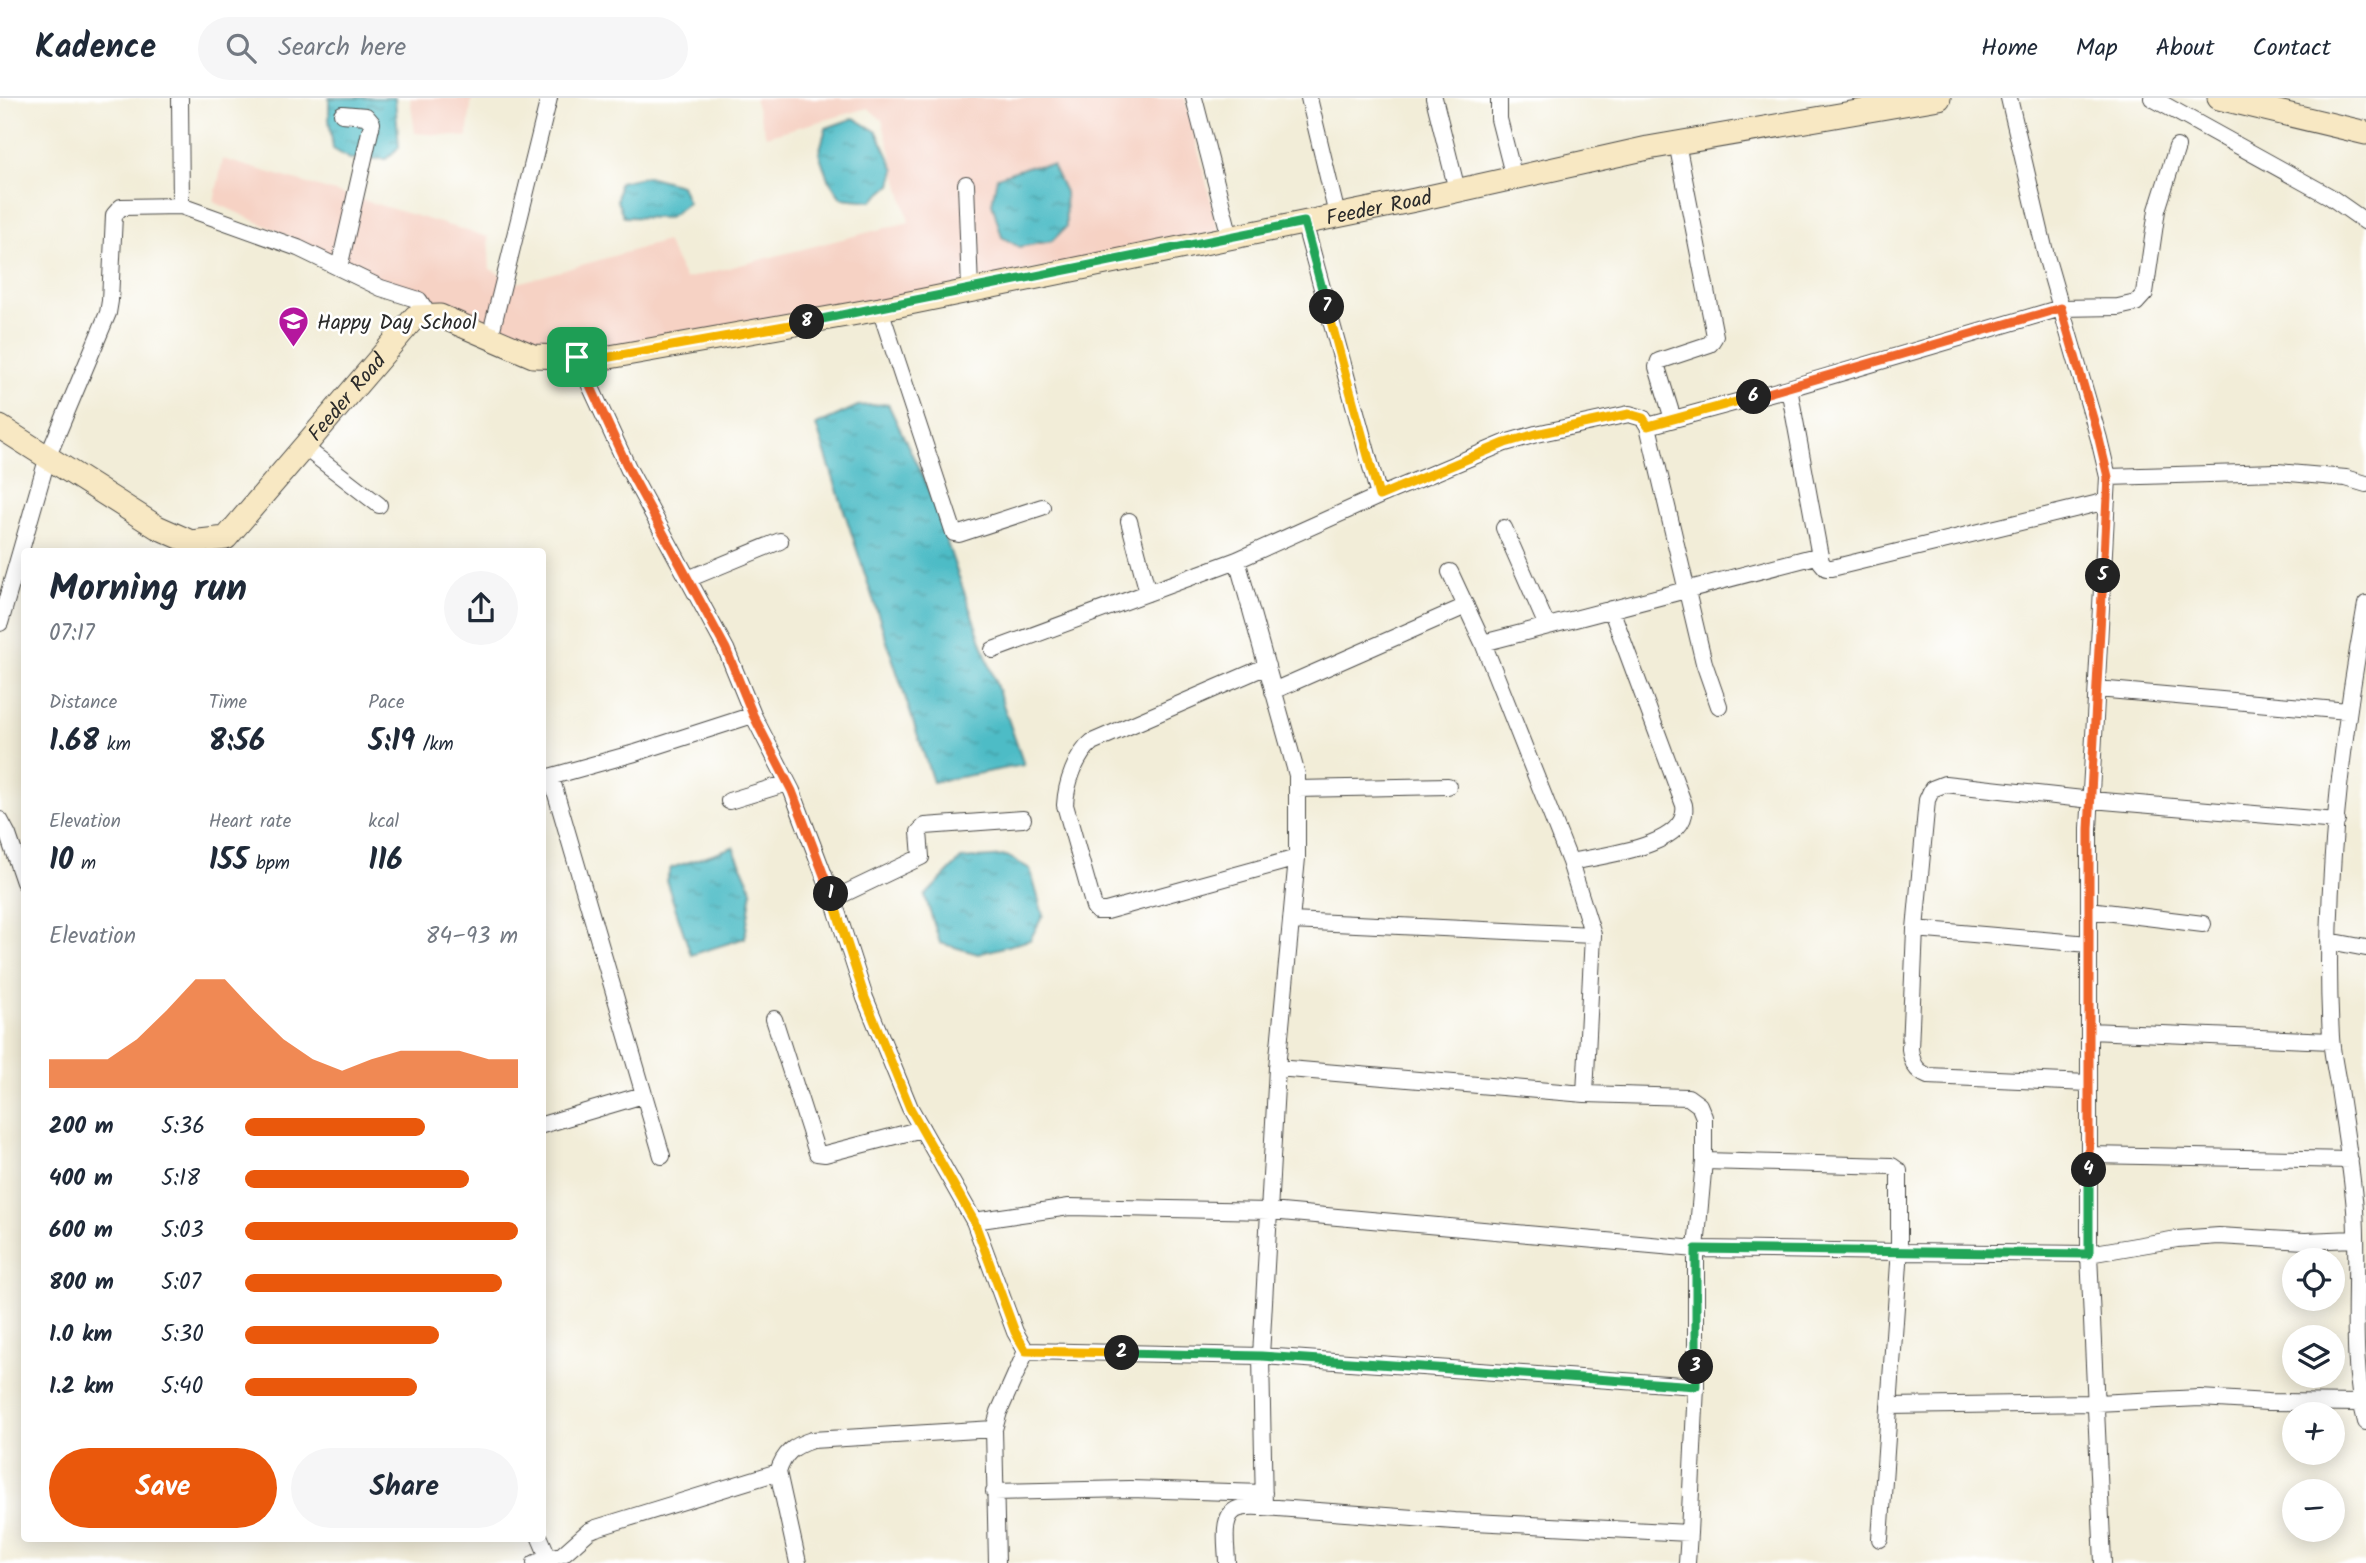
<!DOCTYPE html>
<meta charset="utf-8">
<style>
:root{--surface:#fff;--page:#f6f6f7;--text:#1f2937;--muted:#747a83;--line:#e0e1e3;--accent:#ea580c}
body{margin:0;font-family:Kalam,sans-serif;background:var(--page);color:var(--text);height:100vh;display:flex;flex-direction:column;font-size:26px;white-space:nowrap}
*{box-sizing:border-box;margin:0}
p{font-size:23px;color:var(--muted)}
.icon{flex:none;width:38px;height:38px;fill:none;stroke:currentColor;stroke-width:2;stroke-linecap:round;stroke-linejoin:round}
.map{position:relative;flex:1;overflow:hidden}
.drawer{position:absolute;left:21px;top:450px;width:525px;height:994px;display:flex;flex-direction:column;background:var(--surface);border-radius:7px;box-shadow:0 4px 18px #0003}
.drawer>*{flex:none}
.buttons{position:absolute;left:2282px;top:1150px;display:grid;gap:14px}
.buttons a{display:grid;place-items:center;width:63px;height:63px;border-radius:50%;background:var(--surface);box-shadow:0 4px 18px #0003;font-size:35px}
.pin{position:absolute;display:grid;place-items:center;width:60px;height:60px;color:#fff;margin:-30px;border-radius:14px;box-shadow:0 4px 10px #0006}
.km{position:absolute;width:35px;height:35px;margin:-18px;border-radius:50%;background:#222;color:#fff;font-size:19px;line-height:35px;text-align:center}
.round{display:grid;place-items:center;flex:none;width:74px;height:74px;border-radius:37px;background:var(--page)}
.headline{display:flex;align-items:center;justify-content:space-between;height:119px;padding:0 28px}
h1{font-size:38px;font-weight:600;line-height:52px}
.metrics{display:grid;grid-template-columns:repeat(3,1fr);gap:10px;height:119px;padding:7px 28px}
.metrics div{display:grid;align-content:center}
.metrics b{font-size:30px;font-weight:600}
.metrics small{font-size:19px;font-weight:400}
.metrics p{font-size:19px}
.chart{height:196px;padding:14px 28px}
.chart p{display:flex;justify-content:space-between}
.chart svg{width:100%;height:126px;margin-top:7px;fill:var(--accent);opacity:.7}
.primary-button{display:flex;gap:14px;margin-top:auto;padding:14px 28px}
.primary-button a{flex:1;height:80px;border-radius:42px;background:var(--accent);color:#fff;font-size:28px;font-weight:600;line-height:80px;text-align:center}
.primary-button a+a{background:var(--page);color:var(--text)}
ul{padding:0 28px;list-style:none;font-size:23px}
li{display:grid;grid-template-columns:112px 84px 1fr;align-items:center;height:52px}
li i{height:18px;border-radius:9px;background:var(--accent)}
header{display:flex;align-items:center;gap:42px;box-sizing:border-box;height:98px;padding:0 35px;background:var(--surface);border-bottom:2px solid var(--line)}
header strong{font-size:33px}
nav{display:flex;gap:38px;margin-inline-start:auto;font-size:24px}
.search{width:490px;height:63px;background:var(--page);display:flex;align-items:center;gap:18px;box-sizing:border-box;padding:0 24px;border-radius:38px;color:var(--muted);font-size:26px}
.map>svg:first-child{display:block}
.built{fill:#f6d2c4}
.water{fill:url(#water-ripples);stroke:#3c7478;stroke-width:2}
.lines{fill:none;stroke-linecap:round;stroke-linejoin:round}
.street-casing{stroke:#494845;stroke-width:18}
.secondary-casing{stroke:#494845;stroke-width:25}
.street{stroke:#fff;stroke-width:16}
.secondary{stroke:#f8e8c3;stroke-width:23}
.split-1-casing{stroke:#fff;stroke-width:14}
.split-2-casing{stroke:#fff;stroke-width:14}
.split-3-casing{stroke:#fff;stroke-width:14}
.split-4-casing{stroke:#fff;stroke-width:14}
.split-5-casing{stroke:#fff;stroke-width:14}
.split-6-casing{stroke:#fff;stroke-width:14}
.split-7-casing{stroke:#fff;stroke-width:14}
.split-8-casing{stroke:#fff;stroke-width:14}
.split-9-casing{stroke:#fff;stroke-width:14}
.split-1{stroke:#f0652b;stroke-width:9}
.split-2{stroke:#f5b400;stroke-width:9}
.split-3{stroke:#22a559;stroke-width:9}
.split-4{stroke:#22a559;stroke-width:9}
.split-5{stroke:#f0652b;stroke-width:9}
.split-6{stroke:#f0652b;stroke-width:9}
.split-7{stroke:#f5b400;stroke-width:9}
.split-8{stroke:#22a559;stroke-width:9}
.split-9{stroke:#f5b400;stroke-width:9}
.labels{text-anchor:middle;stroke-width:5;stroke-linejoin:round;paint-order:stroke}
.street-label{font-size:21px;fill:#2b2b2b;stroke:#fff}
.poi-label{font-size:21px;fill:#2b2b2b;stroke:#fff;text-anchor:start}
</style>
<header>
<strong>Kadence</strong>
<div class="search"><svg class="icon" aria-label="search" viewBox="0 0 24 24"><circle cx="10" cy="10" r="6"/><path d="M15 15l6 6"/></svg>Search here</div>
<nav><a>Home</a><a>Map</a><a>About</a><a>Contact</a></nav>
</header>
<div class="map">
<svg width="2366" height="1465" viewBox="0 0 2366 1465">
<defs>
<pattern id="water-ripples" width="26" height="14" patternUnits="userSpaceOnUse" patternTransform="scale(1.75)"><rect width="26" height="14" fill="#4ebcc6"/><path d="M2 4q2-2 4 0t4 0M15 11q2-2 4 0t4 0" fill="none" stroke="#4199a1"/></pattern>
</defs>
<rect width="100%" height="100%" fill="#fff"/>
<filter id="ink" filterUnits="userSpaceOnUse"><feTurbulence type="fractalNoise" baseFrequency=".0143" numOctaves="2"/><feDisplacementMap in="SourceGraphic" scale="14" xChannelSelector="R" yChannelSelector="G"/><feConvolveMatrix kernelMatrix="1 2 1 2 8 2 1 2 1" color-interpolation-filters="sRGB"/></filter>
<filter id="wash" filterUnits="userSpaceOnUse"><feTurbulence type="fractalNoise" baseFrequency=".00686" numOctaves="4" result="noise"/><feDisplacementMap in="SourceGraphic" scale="28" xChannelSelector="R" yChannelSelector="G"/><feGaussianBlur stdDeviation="1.57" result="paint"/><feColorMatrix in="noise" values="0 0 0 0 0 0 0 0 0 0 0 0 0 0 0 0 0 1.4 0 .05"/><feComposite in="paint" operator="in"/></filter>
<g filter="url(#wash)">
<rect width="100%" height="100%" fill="#f2edd8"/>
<path class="built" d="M410 0H472L467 39 415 35Z
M754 0H1185L1219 134 850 210 600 254 534 251 214 104 223 61 488 139 490 171 518 185 666 143 685 181 909 124 882 22 868 10 766 38Z"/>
<path class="water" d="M329 0H395L399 49 386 61H350L333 51 329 21Z
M854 20 877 34 895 72 891 87 872 103 841 100 828 81 819 55 826 30Z
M1052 67 1065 94 1066 129 1052 143 1019 149 1002 139 992 105 997 79 1030 68Z
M647 78 681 87 688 105 668 120 624 119 617 103 619 84Z
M888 306 928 390 1024 667 933 684 816 327 858 308Z
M733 749 752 792 745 840 691 857 666 782 671 770Z
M1007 758 1030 771 1043 817 1030 842 978 856 940 845 925 798 961 761Z"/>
</g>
<g filter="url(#ink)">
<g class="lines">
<defs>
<path id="street" d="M180 0 181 108 298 150 381 190 419 202 430 219
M1194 0 1230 139
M1309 0 1337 117
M1434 0 1457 92
M1499 0V21L1514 80
M2009 0 2046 158 2099 341 2108 379 2089 731V1156L2103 1465
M2152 0 2329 98 2366 124
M966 86 970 191
M339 170 372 25 366 18 342 16
M880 211 954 435 959 436 1042 409
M490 239 549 0
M577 259 629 372 726 551 753 617 792 693 833 801 865 900 910 1010 974 1123 1015 1234 1026 1253 1261 1258 1696 1288
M1673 321 1657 269 1659 263 1710 246 1715 238 1677 45
M1648 328 1789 290
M304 349 379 407
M2108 379 2277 374 2346 380 2366 386
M1379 398 1505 345 1536 336 1629 316 1643 320 1648 328 1704 565 1719 608
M2107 403 1832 470H1826L1821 464 1789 290 2061 210 2118 209 2136 205 2145 195 2157 112 2177 49
M1129 423 1148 495
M1504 430 1547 528
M1237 462 1297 677V760L1277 970 1261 1258 1264 1409
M1450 474 1483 545 1570 764 1593 837 1585 996
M688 481 780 443
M2366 506C2340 649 2323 794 2331 939 2332 956 2336 974 2339 991 2345 1032 2352 1072 2355 1112 2360 1181 2348 1257 2366 1324
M0 525 48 358 108 215 110 203 114 117 121 109 181 108
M1483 545 1820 457
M993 552 1237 462 1379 398 1304 124
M1267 568 1092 644C1076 657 1066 686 1065 707L1094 809 1097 813H1106L1297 760
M2097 591 2348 613
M1273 593 1466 508
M551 679 662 1058
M542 681 635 655 753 617
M1297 691 1448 688
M729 703 788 685
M0 722 8 737 24 784
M1570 764C1599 758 1691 749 1684 707L1611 511
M833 801 921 759 919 734 925 728 1023 721
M2089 812 2203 826
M1291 823 1593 837
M1915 831 2089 846
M2329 843 2366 850
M774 921 817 1055 825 1056 922 1031
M2089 933 2331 943
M1277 970 1585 996 1688 999 1699 1007 1704 1019V1063L1696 1151V1288L1689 1435
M2089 985 1928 978C1915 973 1912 964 1910 951L1915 831 1927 702 1932 691 1945 686 2092 702 2337 723
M542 1027 643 997
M2089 1057 2350 1062
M1704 1063 1892 1068 1899 1073V1165L1880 1441
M974 1123 1069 1109 1270 1113 1696 1151 1899 1154 2089 1156 2177 1141 2219 1138 2305 1143 2355 1141
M1889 1308 2096 1305 2200 1300 2268 1304 2361 1305
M994 1394 1130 1391 1264 1395
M540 1440 549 1461
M535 1465 563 1456 589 1433 596 1430 778 1374
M798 1465 778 1374C784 1355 793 1348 812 1342L994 1331
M997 1465 994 1331 999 1314 1026 1253
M1227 1465C1227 1448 1219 1414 1241 1410 1248 1408 1257 1409 1264 1409L1454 1423 1689 1435 1687 1465"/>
<g id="secondary">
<path d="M2219 0 2366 35"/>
<path id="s1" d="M0 329 157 429 191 444 226 440 415 219 440 218 533 258 604 260 880 211 1415 102 1648 50 1939 0"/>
</g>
</defs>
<use href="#street" class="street-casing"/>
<use href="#secondary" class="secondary-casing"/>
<use href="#street" class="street"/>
<use href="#secondary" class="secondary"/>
</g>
</g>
<g class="lines" filter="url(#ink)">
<defs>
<path id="split-1" d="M577 259 629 372 726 551 753 617 792 693 831 796"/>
<path id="split-2" d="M831 796 865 900 910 1010 974 1123 1015 1234 1026 1253 1122 1255"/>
<path id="split-3" d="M1122 1255 1261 1258 1696 1288V1269"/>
<path id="split-4" d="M1696 1269V1151L2089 1156V1072"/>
<path id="split-5" d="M2089 1072V731L2103 478"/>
<path id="split-6" d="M1754 299 2061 210 2099 341 2108 379 2103 478"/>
<path id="split-7" d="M1327 209 1379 398 1505 345 1536 336 1629 316 1643 320 1648 328 1754 299"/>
<path id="split-8" d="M807 224 1304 124 1327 209"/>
<path id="split-9" d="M577 259 604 260 807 224"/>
</defs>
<use href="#split-1" class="split-1-casing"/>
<use href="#split-2" class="split-2-casing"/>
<use href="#split-3" class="split-3-casing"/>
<use href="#split-4" class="split-4-casing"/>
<use href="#split-5" class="split-5-casing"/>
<use href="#split-6" class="split-6-casing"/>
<use href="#split-7" class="split-7-casing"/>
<use href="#split-8" class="split-8-casing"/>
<use href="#split-9" class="split-9-casing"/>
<use href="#split-1" class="split-1"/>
<use href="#split-2" class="split-2"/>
<use href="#split-3" class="split-3"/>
<use href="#split-4" class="split-4"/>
<use href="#split-5" class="split-5"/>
<use href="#split-6" class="split-6"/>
<use href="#split-7" class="split-7"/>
<use href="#split-8" class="split-8"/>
<use href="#split-9" class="split-9"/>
</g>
<defs>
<symbol id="school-pin" viewBox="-11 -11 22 30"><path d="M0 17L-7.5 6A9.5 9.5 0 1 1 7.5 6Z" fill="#b5179e" stroke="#fff"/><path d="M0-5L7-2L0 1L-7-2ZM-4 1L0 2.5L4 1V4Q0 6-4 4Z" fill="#fff"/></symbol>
</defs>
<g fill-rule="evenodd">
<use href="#school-pin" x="276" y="206" width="35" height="47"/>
</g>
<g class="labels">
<g class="street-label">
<text dy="7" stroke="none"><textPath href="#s1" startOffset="1536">Feeder Road</textPath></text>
<text dy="7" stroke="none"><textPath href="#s1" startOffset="444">Feeder Road</textPath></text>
</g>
<g class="poi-label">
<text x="317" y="231">Happy Day School</text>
</g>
</g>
</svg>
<div class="buttons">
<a><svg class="icon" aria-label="locate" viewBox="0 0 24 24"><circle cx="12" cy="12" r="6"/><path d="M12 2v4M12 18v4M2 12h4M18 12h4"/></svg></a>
<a><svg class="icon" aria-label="layers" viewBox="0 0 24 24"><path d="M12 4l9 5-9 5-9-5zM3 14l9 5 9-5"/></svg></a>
<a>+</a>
<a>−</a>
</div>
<div class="pin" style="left:577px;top:259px;background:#1e9e55"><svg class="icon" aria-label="arrive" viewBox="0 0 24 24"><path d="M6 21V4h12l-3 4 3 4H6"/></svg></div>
<b class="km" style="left:831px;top:796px">1</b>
<b class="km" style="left:1122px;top:1255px">2</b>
<b class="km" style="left:1696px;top:1269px">3</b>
<b class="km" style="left:2089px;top:1072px">4</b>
<b class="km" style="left:2103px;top:478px">5</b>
<b class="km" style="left:1754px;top:299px">6</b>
<b class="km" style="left:1327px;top:209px">7</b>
<b class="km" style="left:807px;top:224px">8</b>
<section class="drawer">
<div class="headline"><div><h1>Morning run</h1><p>07:17</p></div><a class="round"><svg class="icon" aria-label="share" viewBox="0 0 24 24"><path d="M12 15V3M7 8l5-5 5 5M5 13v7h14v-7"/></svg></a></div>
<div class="metrics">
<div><p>Distance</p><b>1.68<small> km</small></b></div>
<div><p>Time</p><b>8:56</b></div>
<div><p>Pace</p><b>5:19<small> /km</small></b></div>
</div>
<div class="metrics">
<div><p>Elevation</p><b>10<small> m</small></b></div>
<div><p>Heart rate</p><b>155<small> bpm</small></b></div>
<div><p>kcal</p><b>116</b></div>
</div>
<div class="chart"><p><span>Elevation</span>84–93 m</p>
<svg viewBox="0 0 160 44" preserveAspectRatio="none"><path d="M0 44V34L10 34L20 34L30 27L40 17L50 6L60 6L70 17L80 27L90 34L100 38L110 34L120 31L130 31L140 31L150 34L160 34V44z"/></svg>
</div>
<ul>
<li><b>200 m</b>5:36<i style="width:66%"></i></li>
<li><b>400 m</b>5:18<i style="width:82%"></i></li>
<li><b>600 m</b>5:03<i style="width:100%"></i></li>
<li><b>800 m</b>5:07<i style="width:94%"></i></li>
<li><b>1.0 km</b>5:30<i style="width:71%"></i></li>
<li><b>1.2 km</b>5:40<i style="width:63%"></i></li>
</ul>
<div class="primary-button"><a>Save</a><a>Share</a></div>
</section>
</div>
